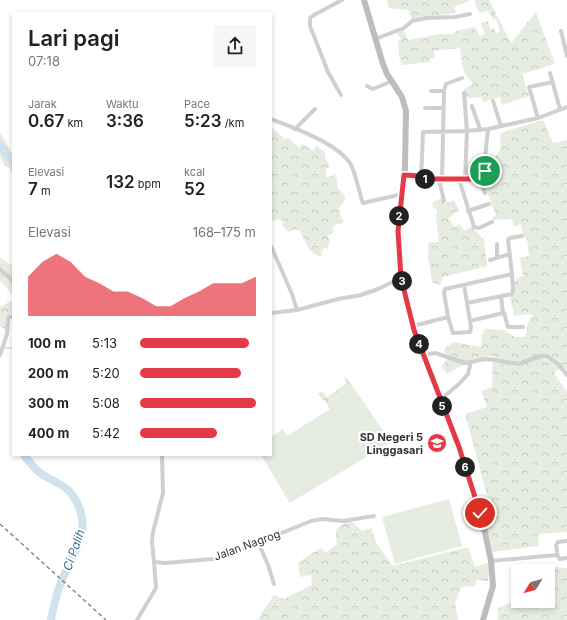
<!DOCTYPE html>
<html lang="id">
<meta charset="utf-8">
<style>
:root{--surface:#fff;--page:#f6f6f6;--text:#222;--muted:#767676;--accent:#e63946}
body{margin:0;font-family:Inter,sans-serif;background:var(--page);color:var(--text);height:100vh;display:flex;flex-direction:column;font-size:15px;white-space:nowrap}
*{box-sizing:border-box;margin:0}
p{font-size:13px;color:var(--muted)}
.icon{flex:none;width:22px;height:22px;fill:none;stroke:currentColor;stroke-width:2;stroke-linecap:round;stroke-linejoin:round}
.map{position:relative;flex:1;overflow:hidden}
.sheet{position:absolute;left:12px;top:12px;width:260px;height:444px;display:flex;flex-direction:column;background:var(--surface);border-radius:0px;box-shadow:0 2px 6px #0003}
.sheet>*{flex:none}
.needle{width:26px;rotate:233deg}
.tools{position:absolute;left:511px;top:564px;display:grid;gap:8px}
.tools a{display:grid;place-items:center;width:44px;height:44px;border-radius:0px;background:var(--surface);box-shadow:0 2px 6px #0003;font-size:20px}
.pin{position:absolute;display:grid;place-items:center;width:34px;height:34px;color:#fff;margin:-17px;border:2px solid #fff;border-radius:50%;box-shadow:0 1px 4px #0007}
.km{position:absolute;width:20px;height:20px;margin:-10px;border-radius:50%;background:#222;color:#fff;font-size:11px;line-height:20px;text-align:center}
.round{display:grid;place-items:center;flex:none;width:42px;height:42px;border-radius:0px;background:var(--page)}
.head{display:flex;align-items:center;justify-content:space-between;height:68px;padding:0 16px}
h1{font-size:22px;font-weight:600;line-height:30px}
.stats{display:grid;grid-template-columns:repeat(3,1fr);gap:6px;height:68px;padding:4px 16px}
.stats div{display:grid;align-content:center}
.stats b{font-size:17px;font-weight:600}
.stats small{font-size:11px;font-weight:400}
.stats p{font-size:11px}
.chart{height:112px;padding:8px 16px}
.chart p{display:flex;justify-content:space-between}
.chart svg{width:100%;height:72px;margin-top:4px;fill:var(--accent);opacity:.7}
ul{padding:0 16px;list-style:none;font-size:13px}
li{display:grid;grid-template-columns:64px 48px 1fr;align-items:center;height:30px}
li i{height:10px;border-radius:5px;background:var(--accent)}
.map>svg:first-child{display:block}
.forest{fill:url(#forest-crowns);fill-rule:evenodd}
.garden{fill:#e6ecdf}
.lines{fill:none;stroke-linecap:round;stroke-linejoin:round}
.stream{stroke:#cfe2ee;stroke-width:1.5}
.river{stroke:#cfe2ee;stroke-width:8}
.street{stroke:#d0d0d0;stroke-width:4}
.secondary{stroke:#bdbdbd;stroke-width:6}
.rail{stroke:#888;stroke-width:1.5;stroke-dasharray:4 3;stroke-linecap:butt}
.route-casing{stroke:#fff;stroke-width:8}
.route{stroke:#e63946;stroke-width:5}
.labels{text-anchor:middle;stroke-width:4;stroke-linejoin:round;paint-order:stroke}
.poi-label{font-size:11px;font-weight:bold;fill:#333;stroke:#fff;text-anchor:end}
.street-label{font-size:11px;fill:#333;stroke:#fff}
.water-label{font-size:12px;font-style:italic;fill:#3f7597;stroke:#fff}
</style>
<div class="map">
<svg width="567" height="620" viewBox="0 0 567 620">
<defs>
<pattern id="forest-crowns" width="20" height="18" patternUnits="userSpaceOnUse"><rect width="20" height="18" fill="#e6ecdf"/><path d="M2 6a3 3 0 1 1 6 0M12 15a3 3 0 1 1 6 0" fill="none" stroke="#c6cbc0"/></pattern>
</defs>
<rect width="100%" height="100%" fill="#fff"/>
<path class="forest" d="M387 0H471L454 7 456 11 454 13 412 20 408 10 389 8Z
M474 0H489L511 43 536 12 555 64 522 74 529 96 502 105 500 97 483 102 481 97 467 98 464 89 473 84 463 70 460 48 434 51 435 58H430V62L402 65 399 56 398 41 401 39 397 33 404 30 408 40 441 34H453L456 31 474 27 480 36 485 34 481 24 482 23 488 21 490 29 494 28 496 33 500 32 496 19H493L488 11 479 13Z
M543 120 553 143 567 140V370L562 366 554 373 567 392V532L538 534 539 546 493 552 486 527 495 525 465 414 487 407 481 391 492 387 493 356C475 358 462 365 447 374L442 367 447 358 444 349 454 342 482 347 481 336 485 329 504 330 515 337H525C530 328 523 327 533 315L528 314 514 316 510 296H514C514 285 511 280 523 276L520 258 529 256 527 238 523 235 521 224 514 227 512 219 492 220V218L496 215 484 184H487L490 181C480 169 495 160 500 150 501 145 500 138 500 133Z
M271 127 285 139 288 138 299 148 302 144 314 151 316 145 325 152V157L330 167 325 169 327 177 336 175 338 189 344 194 345 199 339 208 343 223 335 225 332 228 333 233 327 236 330 240 328 249 325 248H323L324 250 321 251 322 257C308 254 305 240 299 230L296 229 288 232 282 225 283 221 278 219 271 221Z
M0 132 13 155V177L8 166 4 165 0 157Z
M441 198 444 204 454 200 459 210 448 219 455 227 460 224 465 231 471 226 484 240 487 266 443 277 440 285 432 282 428 257 429 242H439L436 214 438 212 436 208 434 209 432 203Z
M0 258 13 266V298L11 293 0 280Z
M13 300V313L10 315 7 330 1 327 0 328V307Z
M343 377 347 378 353 387 326 403 318 394 322 391 327 397 347 383Z
M351 521 362 531 371 528 377 544 393 566 468 547 475 567 488 563 489 572 488 581 476 580 475 586 461 587 458 596 455 602 458 620H258L262 612 274 595 284 599 312 585 311 575 300 577 298 564 300 561 321 548 326 553 337 544C334 529 336 526 351 521Z
M548 567 567 568V620H498V608L515 601 512 568ZM518 571H548V601H518Z"/>
<path class="garden" d="M353 387 391 442 290 503 261 455H271V437L283 429 287 436 330 409 326 403Z
M449 499 462 546 395 564 382 517Z"/>
<g class="lines">
<path class="stream" d="M0 348H11L13 350"/>
<path class="river" d="M0 145 13 163
M24 455C30 463 35 470 43 475 52 481 64 484 71 493 93 522 79 545 65 573 58 587 54 604 51 620"/>
<path class="street" d="M561 31 567 56
M375 39 404 28 412 21 427 18 455 17 470 14
M550 73 560 109
M367 86 373 89 392 81
M431 91H444
M464 93 467 131 465 179
M341 95 328 72 310 26V18L314 15 342 0
M493 101 501 126
M472 106 480 129
M425 108H443
M538 118 529 87 553 82
M271 119C292 127 340 144 351 165 357 177 358 190 363 203L403 194
M295 129 315 109
M488 129 485 158V175L483 178 477 179H421L423 132 467 131 488 129 538 118 567 107
M404 175 421 176
M439 179 444 201
M442 179 444 91 446 84 462 78
M459 179 474 227 479 228 492 222
M480 179 485 193
M468 211 489 204
M497 244V258
M271 246 292 294 297 310
M490 260 510 254
M0 269 13 281
M467 303 512 294 513 288 512 274
M271 313 297 310 338 299 361 295 378 289 401 278
M504 313 508 327H523
M448 317 453 333 470 332 471 327 464 285
M470 321 503 313 501 296
M413 326 448 317 444 292 445 289 512 274 508 240 510 238 522 236
M0 355 7 334 8 319 9 317H13
M424 355 435 353 466 363 471 362
M440 400 459 384 468 374 471 362 485 359 495 360 518 364 541 356H547L558 364 567 375
M162 455 163 493 153 532 152 542 154 562 165 563 213 559 230 554 311 521 323 519 343 521 374 516
M567 541 558 542 556 545 558 557 560 559 567 558
M258 542 268 565 274 584
M491 561 557 555
M137 620 156 588 154 562"/>
<path class="secondary" d="M364 0 383 64 387 74 402 97 406 111 405 168 398 231 401 278 414 331 459 447 484 528 491 561 493 586 483 620"/>
<path class="rail" d="M0 524 106 620"/>
</g>
<g class="lines">
<defs>
<path id="route" d="M480 513 459 447 414 330 401 278 398 231 404 175 421 176V179H478L484 177 485 171"/>
</defs>
<use href="#route" class="route-casing"/>
<use href="#route" class="route"/>
</g>
<defs>
<symbol id="school-disc" viewBox="-11 -11 22 22"><circle r="9.5" fill="#e63946" stroke="#fff"/><path d="M0-5L7-2L0 1L-7-2ZM-4 1L0 2.5L4 1V4Q0 6-4 4Z" fill="#fff"/></symbol>
</defs>
<g fill-rule="evenodd">
<use href="#school-disc" x="426" y="432" width="22" height="22"/>
</g>
<g class="labels">
<g class="poi-label">
<text x="423" y="441">SD Negeri 5<tspan x="423" dy="13">Linggasari</tspan></text>
</g>
<g class="street-label">
<text transform="translate(247 545) rotate(-20)" y="4">Jalan Nagrog</text>
</g>
<g class="water-label">
<text transform="translate(74 550) rotate(-71)" y="4">Ci Palih</text>
</g>
</g>
</svg>
<div class="tools">
<a><svg class="needle" viewBox="-14 -14 28 28"><path d="M0-13l5 13h-10z" fill="#e53935"/><path d="M0 13l5-13h-10z" fill="#767676"/></svg></a>
</div>
<div class="pin" style="left:485px;top:171px;background:#1e9e55"><svg class="icon" aria-label="arrive" viewBox="0 0 24 24"><path d="M6 21V4h12l-3 4 3 4H6"/></svg></div>
<div class="pin" style="left:480px;top:513px;background:#d93025"><svg class="icon" aria-label="check" viewBox="0 0 24 24"><path d="M5 12l5 5 9-10"/></svg></div>
<b class="km" style="left:425px;top:179px">1</b>
<b class="km" style="left:399px;top:216px">2</b>
<b class="km" style="left:402px;top:281px">3</b>
<b class="km" style="left:419px;top:344px">4</b>
<b class="km" style="left:442px;top:406px">5</b>
<b class="km" style="left:465px;top:467px">6</b>
<section class="sheet">
<div class="head"><div><h1>Lari pagi</h1><p>07:18</p></div><a class="round"><svg class="icon" aria-label="share" viewBox="0 0 24 24"><path d="M12 15V3M7 8l5-5 5 5M5 13v7h14v-7"/></svg></a></div>
<div class="stats">
<div><p>Jarak</p><b>0.67<small> km</small></b></div>
<div><p>Waktu</p><b>3:36</b></div>
<div><p>Pace</p><b>5:23<small> /km</small></b></div>
</div>
<div class="stats">
<div><p>Elevasi</p><b>7<small> m</small></b></div>
<div><b>132<small> bpm</small></b></div>
<div><p>kcal</p><b>52</b></div>
</div>
<div class="chart"><p><span>Elevasi</span>168–175 m</p>
<svg viewBox="0 0 160 44" preserveAspectRatio="none"><path d="M0 44V20L10 11L20 6L30 11L40 20L50 24L60 29L70 29L80 33L90 38L100 38L110 33L120 29L130 24L140 24L150 24L160 20V44z"/></svg>
</div>
<ul>
<li><b>100 m</b>5:13<i style="width:94%"></i></li>
<li><b>200 m</b>5:20<i style="width:87%"></i></li>
<li><b>300 m</b>5:08<i style="width:100%"></i></li>
<li><b>400 m</b>5:42<i style="width:66%"></i></li>
</ul>
</section>
</div>
